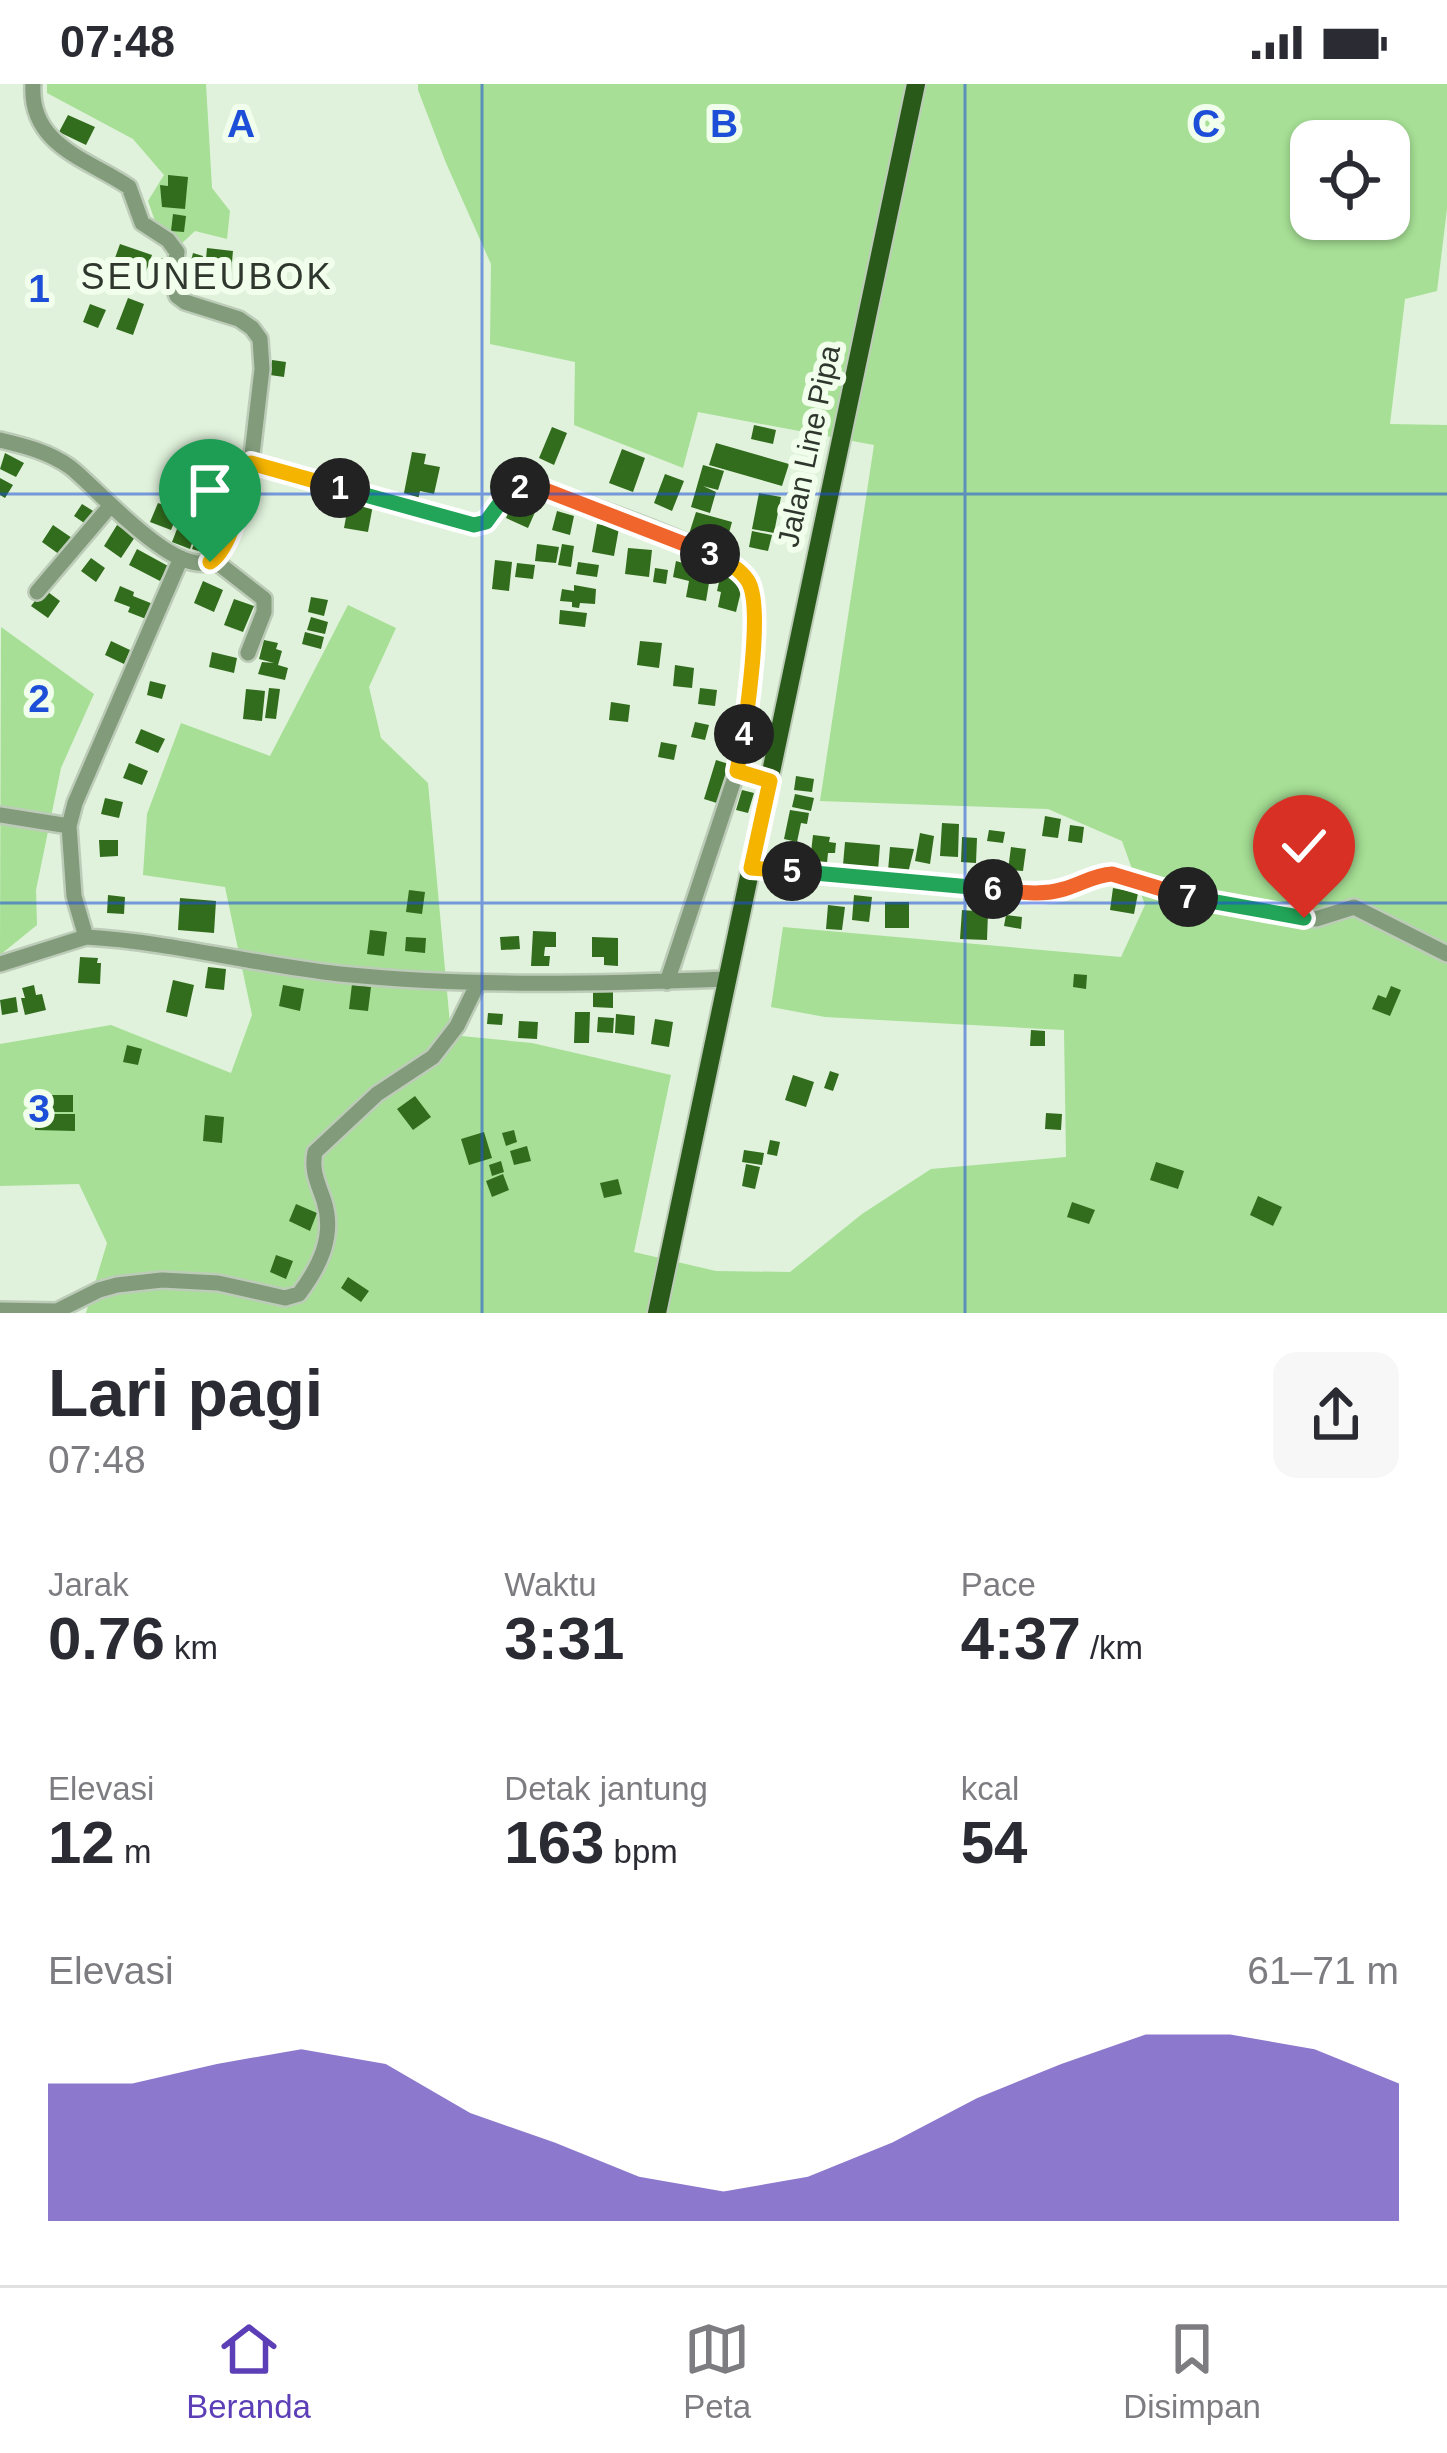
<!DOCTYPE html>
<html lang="id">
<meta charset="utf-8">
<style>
:root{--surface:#fff;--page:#f7f7f7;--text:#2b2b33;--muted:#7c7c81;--line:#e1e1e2;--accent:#5c3fb7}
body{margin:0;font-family:Helvetica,sans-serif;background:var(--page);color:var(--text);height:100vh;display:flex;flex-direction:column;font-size:45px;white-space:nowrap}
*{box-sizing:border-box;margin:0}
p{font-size:39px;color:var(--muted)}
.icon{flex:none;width:66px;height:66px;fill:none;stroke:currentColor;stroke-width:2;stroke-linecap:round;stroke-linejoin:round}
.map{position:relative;height:1229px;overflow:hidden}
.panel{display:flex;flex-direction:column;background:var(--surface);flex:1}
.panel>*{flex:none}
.fabs{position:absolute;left:1290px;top:36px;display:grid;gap:24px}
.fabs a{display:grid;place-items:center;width:120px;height:120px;border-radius:24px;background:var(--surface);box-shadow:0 3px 9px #0004;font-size:60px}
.pin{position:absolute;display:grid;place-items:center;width:102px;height:102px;color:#fff;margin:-123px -51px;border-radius:50% 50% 50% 0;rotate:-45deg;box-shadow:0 0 12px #0007}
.pin .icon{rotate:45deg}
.km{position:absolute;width:60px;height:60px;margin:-30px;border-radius:50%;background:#222;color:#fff;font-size:33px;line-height:60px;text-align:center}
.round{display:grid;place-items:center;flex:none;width:126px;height:126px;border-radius:24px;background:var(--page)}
.headline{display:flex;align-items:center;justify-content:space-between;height:204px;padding:0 48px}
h1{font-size:66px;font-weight:700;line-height:90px}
.metrics{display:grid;grid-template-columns:repeat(3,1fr);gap:18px;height:204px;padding:12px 48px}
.metrics div{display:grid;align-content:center}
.metrics b{font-size:60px;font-weight:700}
.metrics small{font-size:33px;font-weight:400}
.metrics p{font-size:33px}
.chart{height:336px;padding:24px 48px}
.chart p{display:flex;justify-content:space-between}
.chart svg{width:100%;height:216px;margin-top:12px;fill:var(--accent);opacity:.7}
.status{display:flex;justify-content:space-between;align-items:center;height:84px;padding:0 60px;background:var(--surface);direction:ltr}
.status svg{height:33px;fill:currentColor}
.tabs{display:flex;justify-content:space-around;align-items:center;height:168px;border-top:3px solid var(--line);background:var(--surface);font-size:33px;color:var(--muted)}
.tabs a{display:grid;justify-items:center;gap:6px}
.tabs .selected{color:var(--accent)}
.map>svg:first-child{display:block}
.green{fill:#a6df95;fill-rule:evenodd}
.building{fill:#326c1d}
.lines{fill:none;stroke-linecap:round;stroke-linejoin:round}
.minor-casing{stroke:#bdccb8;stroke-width:20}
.major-casing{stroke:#bdccb8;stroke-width:22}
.minor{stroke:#829c7b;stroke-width:15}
.major{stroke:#2a5a1a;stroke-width:18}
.split-1-casing{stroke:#fff;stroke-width:24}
.split-2-casing{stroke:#fff;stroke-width:24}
.split-3-casing{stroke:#fff;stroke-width:24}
.split-4-casing{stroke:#fff;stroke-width:24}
.split-5-casing{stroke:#fff;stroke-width:24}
.split-6-casing{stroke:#fff;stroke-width:24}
.split-7-casing{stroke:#fff;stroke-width:24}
.split-8-casing{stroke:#fff;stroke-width:24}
.split-1{stroke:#f5b400;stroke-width:15}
.split-2{stroke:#22a559;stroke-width:15}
.split-3{stroke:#f0652b;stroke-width:15}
.split-4{stroke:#f5b400;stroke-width:15}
.split-5{stroke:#f5b400;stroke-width:15}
.split-6{stroke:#22a559;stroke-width:15}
.split-7{stroke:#f0652b;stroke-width:15}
.split-8{stroke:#22a559;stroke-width:15}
.grid{fill:none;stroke:#1d4ed8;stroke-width:3;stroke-opacity:0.55}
.labels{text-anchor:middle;stroke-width:12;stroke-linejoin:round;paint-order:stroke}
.street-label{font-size:30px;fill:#2f362d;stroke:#f0feeb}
.quarter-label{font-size:36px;letter-spacing:3px;fill:#2f362d;stroke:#f0feeb}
.grid-label{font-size:39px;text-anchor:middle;font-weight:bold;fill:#1d4ed8;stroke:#f0feeb;stroke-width:12;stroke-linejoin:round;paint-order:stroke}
</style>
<div class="status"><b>07:48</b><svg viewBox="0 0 49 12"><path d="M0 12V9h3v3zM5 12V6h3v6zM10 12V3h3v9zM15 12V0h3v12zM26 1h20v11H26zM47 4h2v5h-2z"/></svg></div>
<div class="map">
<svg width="1447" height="1229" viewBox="0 0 1447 1229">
<rect width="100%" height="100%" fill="#e0f2db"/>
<path class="green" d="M47 0H206L212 104 230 127 227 155 195 147 181 160 155 137 148 117 164 91 133 55 47 9Z
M418 0H1447V125L1437 207 1405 215 1390 340 1447 341V1229H86L107 1159 79 1100 0 1102V960L111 941 231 989 252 931 225 803 143 791 147 730 181 639 270 672 348 521 396 544 369 603 381 654 428 699 451 951 532 959 671 991 634 1168 716 1187 790 1188 862 1130 931 1085 1066 1073 1064 946 825 933 771 923 783 843 1121 873 1145 821 1122 757 1048 725 820 717 874 361 698 328 683 384 574 341 575 278 490 260 491 180 446 79 418 6ZM1311 57H1389V135H1311Z
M1 543 94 610 61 684 36 806 37 841 0 871Z"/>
<path class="building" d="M68 31 95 43 86 61 59 48Z
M168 91 188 93 185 125 162 123 160 101 168 102Z
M173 130 186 132 184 148 171 147Z
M120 160 152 171 143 196 111 185Z
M207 164 233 167 230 200 204 197Z
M193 169 203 172 198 191 188 189Z
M161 174 172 177 165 202 154 199Z
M128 214 144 220 133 251 116 245Z
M90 220 106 226 98 244 83 238Z
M272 276 286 278 284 293 270 291Z
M754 341 776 346 773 360 751 355Z
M552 343 567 349 554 381 539 374Z
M716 359 789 380 782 402 709 381Z
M622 365 645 374 633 408 609 399Z
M412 368 426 370 424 380 440 383 434 410 420 407 418 416 403 414Z
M5 369 24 379 16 393 0 385Z
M703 381 724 387 718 406 703 402 716 408 710 429 691 423Z
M665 390 684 397 672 427 654 419Z
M0 394 13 401 5 414 0 411Z
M759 409 781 413 774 449 752 445Z
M514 416 536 426 528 444 506 434Z
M349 417 373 421 368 448 344 444Z
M158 419 179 427 171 446 150 438Z
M82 420 98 430 90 443 74 432Z
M557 427 574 432 570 451 552 446Z
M696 428 732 438 726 460 689 450Z
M182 432 199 439 190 465 172 458Z
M597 440 619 444 614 472 592 468Z
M53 441 75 456 63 473 42 458Z
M117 441 135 453 121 474 104 462Z
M752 447 772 451 768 467 749 463Z
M198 450 211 454 205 469 192 465Z
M537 460 559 463 556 479 535 477Z
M562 460 574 462 571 483 558 481Z
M628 464 652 466 649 493 625 490Z
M137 465 168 482 160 497 129 481Z
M91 474 105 484 96 498 81 487Z
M495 476 512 478 509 507 492 505Z
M676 477 711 487 706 517 686 513 689 497 673 493Z
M578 478 599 481 597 493 576 490Z
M517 479 535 481 533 495 515 493Z
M655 484 668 486 666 500 653 498Z
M721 489 744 495 736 528 718 523 721 508 717 507Z
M203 497 223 506 214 528 194 519Z
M574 501 596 505 595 520 580 519 579 524 572 523V518L560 517 562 505 574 507Z
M120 502 134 508 133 512 153 520 146 535 128 528 130 523 114 517Z
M44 505 60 517 48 534 31 522Z
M311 513 328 516 324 532 308 528Z
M234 515 254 522 243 548 224 541Z
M560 526 587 529 585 543 559 540Z
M311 533 328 538 325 550 307 546Z
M305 548 324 553 321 565 302 560Z
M264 556 278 559 276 565 282 567 278 581 288 584 285 596 258 590 262 578 274 579 259 575Z
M111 557 130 566 124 580 105 571Z
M640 557 662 559 659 584 637 581Z
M212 568 237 574 234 589 209 583Z
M675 581 694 584 692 604 673 602Z
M150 597 166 601 162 615 147 611Z
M269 604 280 605 276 635 265 634Z
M700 604 717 606 715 622 698 620Z
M246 605 265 607 262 637 243 635Z
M611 618 630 621 628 638 609 636Z
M695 638 709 641 705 656 691 653Z
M141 645 165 655 158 669 135 659Z
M661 658 677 661 674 676 658 673Z
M716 676 732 681 720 720 704 715Z
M129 679 148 687 142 701 123 694Z
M796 692 814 695 812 708 794 706Z
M742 706 754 709 748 729 736 726Z
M795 710 814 714 811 727 792 723Z
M105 714 123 718 119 734 101 730Z
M790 726 809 729 807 740 801 739 797 758 784 755Z
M1045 732 1061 735 1058 754 1042 752Z
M942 739 959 740 958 773 940 772Z
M1070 741 1084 743 1082 759 1068 757Z
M989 746 1005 748 1003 759 987 757Z
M920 749 934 752 930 780 915 777Z
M813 751 830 753 829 758 836 759 835 769H828L827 779 810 777Z
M962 753 977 754 976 779 961 778Z
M99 756H118V772L100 773Z
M845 758 880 761 878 787 843 781Z
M890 763 914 765 908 789 888 787Z
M1011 763 1026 765 1023 787 1008 786Z
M1113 804 1138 809 1134 830 1110 826Z
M409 806 425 808 422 830 406 828Z
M108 811 125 813 124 830 107 829Z
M854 811 872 813 869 838 852 836Z
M180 814 216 817 214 849 178 846Z
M885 818H909V844H885Z
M828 821 845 823 842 846 826 845Z
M962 826 988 828 987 856 960 855Z
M1006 831 1022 833 1021 845 1004 842Z
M370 846 387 848 384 872 367 870Z
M533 847 556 848V863H545L544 872H550L549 882H531Z
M519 852 520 865 501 866 500 853Z
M406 853 426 854 425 869 405 867Z
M592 853 618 854V882L604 881V873H592Z
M80 873 98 874 97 879H101L100 900 78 899Z
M208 883 226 885 224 906 205 904Z
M1074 890 1087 891 1086 905 1073 903Z
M173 896 194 901 187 933 166 928Z
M352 900 371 903 368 927 349 925Z
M34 901 36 911 42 910 46 926 25 931 21 914H25L22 904Z
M283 901 304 905 300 927 279 922Z
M1391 902 1401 906 1390 932 1372 925 1378 911 1386 914Z
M593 908H613V924L593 923Z
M16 913 18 928 2 931 0 916Z
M575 928H590L589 959H574Z
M488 929 503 930 502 941 487 940Z
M616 930 635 932 634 951 615 949Z
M598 933 614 934 613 949 597 948Z
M655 935 673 938 669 963 651 960Z
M519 937 538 938 537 955 518 954Z
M1031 946 1045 947V962H1030Z
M127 961 142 965 138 981 123 978Z
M830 987 839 990 833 1007 824 1004Z
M793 991 814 998 806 1023 785 1016Z
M36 1011H73V1028H35Z
M415 1012 431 1033 413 1046 397 1025Z
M1046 1029 1062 1030 1061 1046 1045 1045Z
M35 1030H75V1047L35 1046Z
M205 1031 224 1033 222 1059 203 1057Z
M514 1046 517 1058 506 1062 502 1049Z
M484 1048 492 1074 469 1081 461 1055Z
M770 1056 780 1058 777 1072 767 1070Z
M527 1062 531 1077 514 1081 510 1067Z
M744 1066 764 1069 762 1081 742 1078Z
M501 1077 504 1088 492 1092 489 1081Z
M1156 1078 1184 1087 1178 1105 1150 1096Z
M746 1080 760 1083 755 1105 742 1102Z
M503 1090 509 1106 492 1113 486 1097Z
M618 1095 622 1110 604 1114 600 1099Z
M1258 1112 1282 1123 1273 1142 1250 1131Z
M1072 1118 1095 1126 1089 1140 1067 1133Z
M296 1120 317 1129 310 1147 289 1137Z
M276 1171 293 1177 286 1195 270 1188Z
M348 1193 369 1207 361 1218 341 1204Z"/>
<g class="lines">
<defs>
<path id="minor" d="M33 0C29 62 88 75 129 103L142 139 168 156 177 168 173 201 177 212 185 218 239 235 252 244 260 255 262 285 251 379 474 441 486 438 513 405 526 402 540 404C579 418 735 467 750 501 764 531 744 651 737 687L770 697
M0 356C25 362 49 368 70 383 96 402 189 513 221 469 234 452 244 402 251 379
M214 476 264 515V528L248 569
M37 508 111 421
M0 731 69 742 74 812 86 853C172 858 255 881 340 890 468 903 598 900 727 895
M69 742 75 719 181 474
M751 784 1030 808 1062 806 1087 795 1112 791 1198 815 1304 834 1316 835 1354 823 1447 870
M0 880 86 853
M667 898 737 687
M0 1226 57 1227 99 1206 117 1201 162 1196 218 1199 285 1214 299 1210C320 1182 335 1152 324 1117 318 1099 311 1087 315 1068L377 1010 433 973 457 942 478 899"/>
<path id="major" d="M657 1229 916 0"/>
</defs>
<use href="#minor" class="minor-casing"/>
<use href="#major" class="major-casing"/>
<use href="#minor" class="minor"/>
<use href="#major" class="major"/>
</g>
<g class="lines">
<defs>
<path id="split-1" d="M210 478C233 464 242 406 251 379L340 404"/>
<path id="split-2" d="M340 404 474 441 486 438 508 408 520 403"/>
<path id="split-3" d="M520 403 540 404 710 470"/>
<path id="split-4" d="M710 470C723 476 740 484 748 497 763 521 748 619 744 650"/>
<path id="split-5" d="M744 650 737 687 770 697 751 784 792 787"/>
<path id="split-6" d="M792 787 993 805"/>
<path id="split-7" d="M993 805C1015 808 1042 812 1064 805 1082 800 1094 791 1112 790L1188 813"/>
<path id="split-8" d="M1188 813 1304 834"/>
</defs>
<use href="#split-1" class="split-1-casing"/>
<use href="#split-2" class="split-2-casing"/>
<use href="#split-3" class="split-3-casing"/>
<use href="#split-4" class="split-4-casing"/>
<use href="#split-5" class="split-5-casing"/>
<use href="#split-6" class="split-6-casing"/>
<use href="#split-7" class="split-7-casing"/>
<use href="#split-8" class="split-8-casing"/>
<use href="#split-1" class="split-1"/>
<use href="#split-2" class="split-2"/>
<use href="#split-3" class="split-3"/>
<use href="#split-4" class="split-4"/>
<use href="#split-5" class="split-5"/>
<use href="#split-6" class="split-6"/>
<use href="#split-7" class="split-7"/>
<use href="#split-8" class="split-8"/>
</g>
<path class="grid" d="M482 0V1229M965 0V1229M0 410H1447M0 819H1447"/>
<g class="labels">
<g class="street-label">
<text transform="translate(809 362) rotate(-78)" y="10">Jalan Line Pipa</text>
</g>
<g class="quarter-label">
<text x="207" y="205">SEUNEUBOK</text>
</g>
</g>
<g class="grid-label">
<text x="241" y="53">A</text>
<text x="724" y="53">B</text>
<text x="1206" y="53">C</text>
<text x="39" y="218">1</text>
<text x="39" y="628">2</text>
<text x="39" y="1038">3</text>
</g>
</svg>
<div class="fabs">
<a><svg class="icon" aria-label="locate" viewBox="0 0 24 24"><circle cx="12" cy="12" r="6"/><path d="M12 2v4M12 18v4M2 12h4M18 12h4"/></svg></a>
</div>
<div class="pin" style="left:210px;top:478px;background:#1e9e55"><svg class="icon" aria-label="arrive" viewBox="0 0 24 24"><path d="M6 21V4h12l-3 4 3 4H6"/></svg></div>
<div class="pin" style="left:1304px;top:834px;background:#d93025"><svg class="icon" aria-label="check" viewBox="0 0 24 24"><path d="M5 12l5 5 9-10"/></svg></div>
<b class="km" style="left:340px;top:404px">1</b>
<b class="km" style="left:520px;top:403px">2</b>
<b class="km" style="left:710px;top:470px">3</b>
<b class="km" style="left:744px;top:650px">4</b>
<b class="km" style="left:792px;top:787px">5</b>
<b class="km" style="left:993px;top:805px">6</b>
<b class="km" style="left:1188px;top:813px">7</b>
</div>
<section class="panel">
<div class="headline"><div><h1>Lari pagi</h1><p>07:48</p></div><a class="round"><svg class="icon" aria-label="share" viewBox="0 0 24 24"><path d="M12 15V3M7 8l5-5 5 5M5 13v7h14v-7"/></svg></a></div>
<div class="metrics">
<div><p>Jarak</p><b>0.76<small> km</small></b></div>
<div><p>Waktu</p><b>3:31</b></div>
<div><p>Pace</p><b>4:37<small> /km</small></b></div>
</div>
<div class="metrics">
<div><p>Elevasi</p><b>12<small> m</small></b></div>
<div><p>Detak jantung</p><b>163<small> bpm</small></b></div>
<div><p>kcal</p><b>54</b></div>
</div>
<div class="chart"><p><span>Elevasi</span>61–71 m</p>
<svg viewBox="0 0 160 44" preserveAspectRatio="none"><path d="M0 44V16L10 16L20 12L30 9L40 12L50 22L60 28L70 35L80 38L90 35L100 28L110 19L120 12L130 6L140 6L150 9L160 16V44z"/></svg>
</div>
</section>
<nav class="tabs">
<a class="selected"><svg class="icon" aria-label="home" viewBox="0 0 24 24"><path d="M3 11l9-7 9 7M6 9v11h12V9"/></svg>Beranda</a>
<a><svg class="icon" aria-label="map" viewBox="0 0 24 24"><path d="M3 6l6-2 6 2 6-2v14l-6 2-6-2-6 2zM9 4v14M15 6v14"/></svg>Peta</a>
<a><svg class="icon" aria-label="saved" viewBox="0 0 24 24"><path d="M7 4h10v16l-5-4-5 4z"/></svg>Disimpan</a>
</nav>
